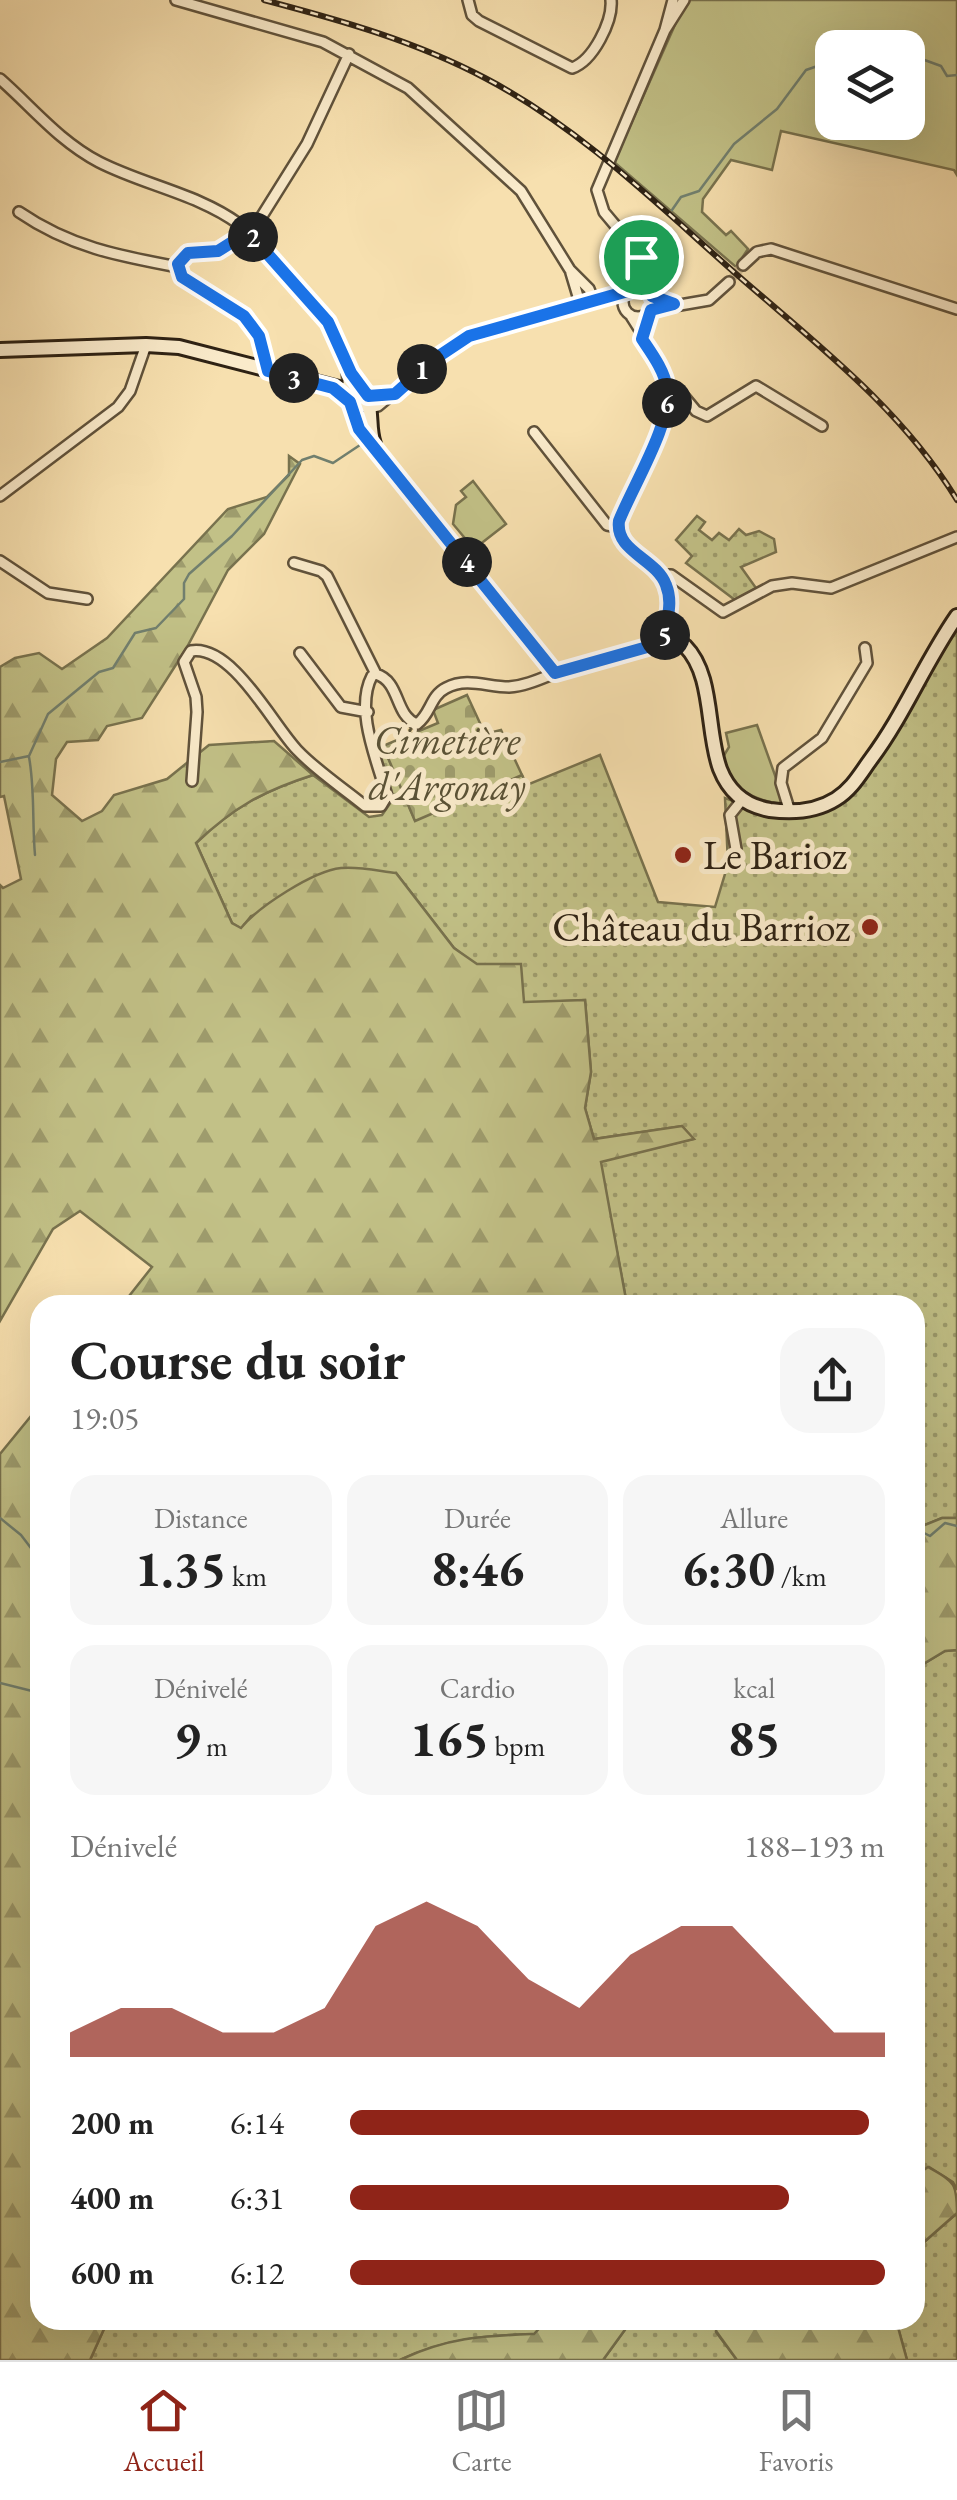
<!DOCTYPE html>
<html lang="fr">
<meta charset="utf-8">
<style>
:root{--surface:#fff;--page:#f6f6f6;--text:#222;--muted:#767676;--line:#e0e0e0;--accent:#8f2418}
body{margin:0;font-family:"EB Garamond",serif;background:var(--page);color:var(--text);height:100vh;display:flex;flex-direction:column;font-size:38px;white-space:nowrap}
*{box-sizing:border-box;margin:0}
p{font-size:32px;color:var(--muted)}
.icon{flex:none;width:55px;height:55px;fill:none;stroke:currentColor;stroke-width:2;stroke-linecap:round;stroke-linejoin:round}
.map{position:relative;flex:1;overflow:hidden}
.details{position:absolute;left:30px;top:1295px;width:895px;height:1035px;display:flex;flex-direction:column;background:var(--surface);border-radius:30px;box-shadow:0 10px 40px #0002}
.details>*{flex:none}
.tools{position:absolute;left:815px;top:30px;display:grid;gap:20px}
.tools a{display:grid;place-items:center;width:110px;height:110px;border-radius:20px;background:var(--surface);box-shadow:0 10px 40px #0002;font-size:50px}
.pin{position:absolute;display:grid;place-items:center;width:85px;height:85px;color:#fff;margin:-42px;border:5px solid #fff;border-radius:50%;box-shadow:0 2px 10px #0007}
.km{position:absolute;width:50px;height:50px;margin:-25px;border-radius:50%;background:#222;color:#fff;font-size:28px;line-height:50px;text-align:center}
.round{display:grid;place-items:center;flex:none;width:105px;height:105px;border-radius:30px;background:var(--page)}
.overview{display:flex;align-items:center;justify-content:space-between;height:170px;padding:0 40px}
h1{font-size:55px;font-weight:700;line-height:75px}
.figures{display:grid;grid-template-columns:repeat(3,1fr);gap:15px;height:170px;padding:10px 40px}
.figures div{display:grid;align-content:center;border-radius:25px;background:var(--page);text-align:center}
.figures b{font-size:50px;font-weight:700}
.figures small{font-size:28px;font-weight:400}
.figures p{font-size:28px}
.chart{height:280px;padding:20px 40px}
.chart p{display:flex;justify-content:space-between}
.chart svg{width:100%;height:180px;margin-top:10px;fill:var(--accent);opacity:.7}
ul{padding:0 40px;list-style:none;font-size:32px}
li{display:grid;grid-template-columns:160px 120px 1fr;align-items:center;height:75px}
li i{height:25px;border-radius:12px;background:var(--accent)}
.tab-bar{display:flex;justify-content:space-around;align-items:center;height:140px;border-top:2px solid var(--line);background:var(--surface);font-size:28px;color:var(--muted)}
.tab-bar a{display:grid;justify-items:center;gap:5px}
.tab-bar .active{color:var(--accent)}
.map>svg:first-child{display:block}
.grass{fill:url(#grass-dots);stroke:#78724e;stroke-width:2.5}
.forest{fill:url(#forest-firs);stroke:#78724e;stroke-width:2.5}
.cemetery{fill:url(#cemetery-stones);stroke:#78724e;stroke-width:2.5}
.park{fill:#c2c187;stroke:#78724e;stroke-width:2.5;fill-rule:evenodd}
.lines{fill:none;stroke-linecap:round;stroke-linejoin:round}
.stream{stroke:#717f6e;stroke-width:2.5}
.street-tunnel{stroke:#cfba90;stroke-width:9;stroke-dasharray:9 4.5;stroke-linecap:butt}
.street-casing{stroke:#60523b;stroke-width:14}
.secondary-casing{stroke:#2e2214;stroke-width:18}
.street{stroke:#faebcb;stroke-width:9}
.secondary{stroke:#faebcb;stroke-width:12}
.rail-casing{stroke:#2e2214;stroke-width:6}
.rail{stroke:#faebcb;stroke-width:2.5;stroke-dasharray:8;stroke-linecap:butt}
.route-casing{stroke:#fff;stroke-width:20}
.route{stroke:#1a73e8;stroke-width:12}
.poi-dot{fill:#8f2418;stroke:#faebcb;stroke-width:4}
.labels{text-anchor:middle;stroke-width:10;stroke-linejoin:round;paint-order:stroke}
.park-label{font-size:40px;font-style:italic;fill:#5a5236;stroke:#faebcb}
.poi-label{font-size:40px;fill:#2e2214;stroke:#faebcb;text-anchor:start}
</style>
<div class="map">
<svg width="957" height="2360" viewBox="0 0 957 2360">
<defs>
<pattern id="grass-dots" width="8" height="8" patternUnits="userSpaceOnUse" patternTransform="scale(2.5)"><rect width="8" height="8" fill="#c2c187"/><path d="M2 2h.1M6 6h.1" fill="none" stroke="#9e9c6d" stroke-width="1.8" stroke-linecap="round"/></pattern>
<pattern id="forest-firs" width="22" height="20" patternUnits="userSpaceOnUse" patternTransform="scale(2.5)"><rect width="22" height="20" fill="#c2c187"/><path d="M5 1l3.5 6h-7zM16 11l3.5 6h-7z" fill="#9e9c6d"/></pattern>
<pattern id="cemetery-stones" width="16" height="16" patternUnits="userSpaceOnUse" patternTransform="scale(2.5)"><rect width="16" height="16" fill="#c2c187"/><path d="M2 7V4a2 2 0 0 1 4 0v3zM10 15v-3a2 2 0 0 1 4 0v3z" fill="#9e9c6d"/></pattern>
</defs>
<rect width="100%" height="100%" fill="#f7e0af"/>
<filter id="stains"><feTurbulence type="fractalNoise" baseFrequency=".002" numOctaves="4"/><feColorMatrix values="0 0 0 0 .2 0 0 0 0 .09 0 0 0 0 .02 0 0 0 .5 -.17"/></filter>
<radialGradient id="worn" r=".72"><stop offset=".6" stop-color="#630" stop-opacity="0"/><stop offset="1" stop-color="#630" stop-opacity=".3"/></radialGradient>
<path class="grass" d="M697 516 705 522 699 530 712 540 719 533 729 540 739 529 746 535 759 531 774 539 776 552 741 567 756 588 735 600 686 563 692 556 676 540Z
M957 627V1518H942L915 1529V1305H627L600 1161 693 1139 682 1126 594 1139 585 1108 591 1072 585 1000 524 1003 454 948 396 873 251 916 241 929 232 923 196 843C234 807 263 791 313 775L369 817 382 815 393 799 375 749 383 746 415 820 522 775 527 785 600 755 658 902 715 907 728 864 725 798 755 809 832 802Z
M957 1650V2190L953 2182 929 2167 915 2176V1669L945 1651Z
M957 2213V2360H907L896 2320H915V2250Z
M108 2320H547L535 2334C486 2335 445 2339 400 2360H90Z
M632 2320H719L716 2332 737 2360H603Z"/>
<path class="forest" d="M289 456 300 464 264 534 228 570 186 649 142 718 107 726 98 740 67 742 56 759 52 795 82 821 102 811 114 795 167 779 209 745 274 741 313 775C263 791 234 807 196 843L232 923 241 928C258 907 313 871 341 868 358 866 379 871 396 873L454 948 477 964H521L524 1002 585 1000 591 1072 585 1108 594 1139 682 1126 694 1139 601 1162 627 1305H122L152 1267 80 1211 53 1229 0 1321V885L3 888 21 879 4 796 0 797V667L15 658 39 653 62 669 107 638 228 509 267 497 289 475Z
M40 1405V2320H108L90 2360H0V1454Z
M942 1518H957V1650L945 1651 915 1669V1529Z
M928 2167C954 2182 957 2182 957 2213L915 2250V2176Z
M547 2320H632L603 2360H400C448 2337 483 2336 534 2334Z
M719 2320H896L907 2360H737L716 2331Z"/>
<path class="cemetery" d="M467 695 485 734 501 730 522 775 415 821 383 746 438 723 433 710Z"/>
<path class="park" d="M686 0H957V175L954 170 781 131 772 170 731 160 703 199 702 212 726 235 731 231 748 249 736 267 614 162ZM832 48H908V122H832Z
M473 481 506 524 474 549 453 524 456 505 466 497 461 491Z
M757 725 781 792V804C752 800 729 788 723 757L729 747 726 733Z"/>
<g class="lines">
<path class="stream" d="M865 48H884
M908 54 941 66 947 76 957 75
M672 210 681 197 699 191 734 144 777 109 806 70 832 61
M29 757C35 790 32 822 35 855
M0 762 29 756 48 714 99 672 113 668 135 633 156 628 184 599V583L189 574 232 536 302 460 314 456 333 463 360 445
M0 1518 21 1535 40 1560
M915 1536 918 1530 930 1536 945 1523 957 1526
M0 1683 40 1693"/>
<path class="street-tunnel" d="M729 282 743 265"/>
<defs>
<path id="street" d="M176 0 323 42 408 88 521 191 570 270 589 289 593 299
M468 0 472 15 479 21 572 68C593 61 613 21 611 0
M665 30 673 0
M0 79C33 108 59 141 99 162 144 185 198 194 239 224 257 238 321 308 331 327 343 350 351 373 366 395L381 397 395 394
M19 212C70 247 119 256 178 267
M743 265 757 252 771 249 957 309
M571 273 580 303
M623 302a15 15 0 1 1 30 0a15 15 0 1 1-30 0Z
M635 287 642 270 641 257
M651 294V268L604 212 597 190 665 30 684 0
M651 310 709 300 729 282
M631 316C642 333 663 367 667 387 673 422 632 487 619 521 615 552 656 558 666 585 674 604 666 622 665 642
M268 371C260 353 260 335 247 319 229 297 182 293 179 263L188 253 225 248 257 224 307 144 349 54
M347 371 350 401 368 408 378 406 433 360 469 336 628 291
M667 387 677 388 696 411 707 416 756 386 822 426
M534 432 607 525 618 527
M0 496 118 407 130 391 146 345
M0 561 48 593 87 599
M294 563 321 571 327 576 376 674
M661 575H671L723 612 772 586 792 583 831 588 957 537
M300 653 341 707 368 712
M192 781 197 712 196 697 184 662 191 651C232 644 273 725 297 750 317 771 343 788 365 806H381L387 796C378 763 354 710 372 676L376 674C401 682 394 715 417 724 431 714 430 696 446 688 467 677 487 687 509 687 525 686 540 679 555 673
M790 812 781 783 783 768 822 738 867 663 865 648
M736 849 730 815 742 800"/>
<path id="secondary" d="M0 350 146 345 179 347 366 395C373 412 368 427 374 444
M333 388 350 401 359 429 555 673 665 642 685 646C714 675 706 731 720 769 729 792 746 806 770 810 792 813 817 811 836 799 852 789 860 774 871 759 904 715 925 662 957 616"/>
</defs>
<use href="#street" class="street-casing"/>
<use href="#secondary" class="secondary-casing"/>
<use href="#street" class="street"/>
<use href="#secondary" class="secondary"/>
<defs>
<path id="rail" d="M264 0C340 20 415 41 485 78 579 127 657 204 735 273 815 343 901 408 957 500"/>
</defs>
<use href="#rail" class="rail-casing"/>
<use href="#rail" class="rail"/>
</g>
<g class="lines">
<defs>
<path id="route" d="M248 232 328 322 351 373 368 396 395 394 433 360 469 336 628 291 638 282 641 257 651 268 652 296 674 304 651 310 642 339C652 354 664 370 667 388 673 422 632 487 619 521 615 552 656 558 666 585 674 605 665 622 665 642L555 673 359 429 350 402 333 388 268 371 259 336 244 316 182 277 178 264 188 253 218 251Z"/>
</defs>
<use href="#route" class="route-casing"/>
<use href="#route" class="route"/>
</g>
<g class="poi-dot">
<circle cx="683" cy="855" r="10"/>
<circle cx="870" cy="927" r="10"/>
</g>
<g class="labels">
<g class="park-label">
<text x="447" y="754">Cimetière<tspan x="447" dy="46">d'Argonay</tspan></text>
</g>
<g class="poi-label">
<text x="703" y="869">Le Barioz</text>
<text x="850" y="941" text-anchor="end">Château du Barrioz</text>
</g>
</g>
<rect width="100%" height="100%" filter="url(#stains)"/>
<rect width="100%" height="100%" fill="url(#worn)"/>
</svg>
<div class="tools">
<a><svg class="icon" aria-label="layers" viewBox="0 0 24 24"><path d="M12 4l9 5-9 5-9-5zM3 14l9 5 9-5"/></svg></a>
</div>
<div class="pin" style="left:641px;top:257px;background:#1e9e55"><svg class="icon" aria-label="arrive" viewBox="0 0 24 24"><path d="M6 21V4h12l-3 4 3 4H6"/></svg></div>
<b class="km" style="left:422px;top:369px">1</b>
<b class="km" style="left:253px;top:237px">2</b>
<b class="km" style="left:294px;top:378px">3</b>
<b class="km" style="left:467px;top:562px">4</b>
<b class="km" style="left:665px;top:635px">5</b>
<b class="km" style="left:667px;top:403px">6</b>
<section class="details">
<div class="overview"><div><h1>Course du soir</h1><p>19:05</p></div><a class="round"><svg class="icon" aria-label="share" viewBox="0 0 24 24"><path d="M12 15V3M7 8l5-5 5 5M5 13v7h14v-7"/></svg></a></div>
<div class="figures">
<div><p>Distance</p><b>1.35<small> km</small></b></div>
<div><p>Durée</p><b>8:46</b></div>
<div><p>Allure</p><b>6:30<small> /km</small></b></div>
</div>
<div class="figures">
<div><p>Dénivelé</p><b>9<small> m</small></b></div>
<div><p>Cardio</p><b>165<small> bpm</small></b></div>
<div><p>kcal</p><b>85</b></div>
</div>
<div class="chart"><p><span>Dénivelé</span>188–193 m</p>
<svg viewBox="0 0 160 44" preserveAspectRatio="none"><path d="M0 44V38L10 32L20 32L30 38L40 38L50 32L60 12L70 6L80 12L90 25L100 32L110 19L120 12L130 12L140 25L150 38L160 38V44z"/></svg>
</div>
<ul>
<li><b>200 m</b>6:14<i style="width:97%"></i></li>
<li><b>400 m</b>6:31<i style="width:82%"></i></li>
<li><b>600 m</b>6:12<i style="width:100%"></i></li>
</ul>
</section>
</div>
<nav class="tab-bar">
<a class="active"><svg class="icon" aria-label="home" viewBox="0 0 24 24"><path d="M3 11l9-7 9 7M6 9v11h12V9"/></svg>Accueil</a>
<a><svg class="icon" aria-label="map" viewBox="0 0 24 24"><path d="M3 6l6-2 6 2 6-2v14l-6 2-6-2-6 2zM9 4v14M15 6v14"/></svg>Carte</a>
<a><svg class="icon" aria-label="saved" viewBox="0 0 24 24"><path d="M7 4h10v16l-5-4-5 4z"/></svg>Favoris</a>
</nav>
